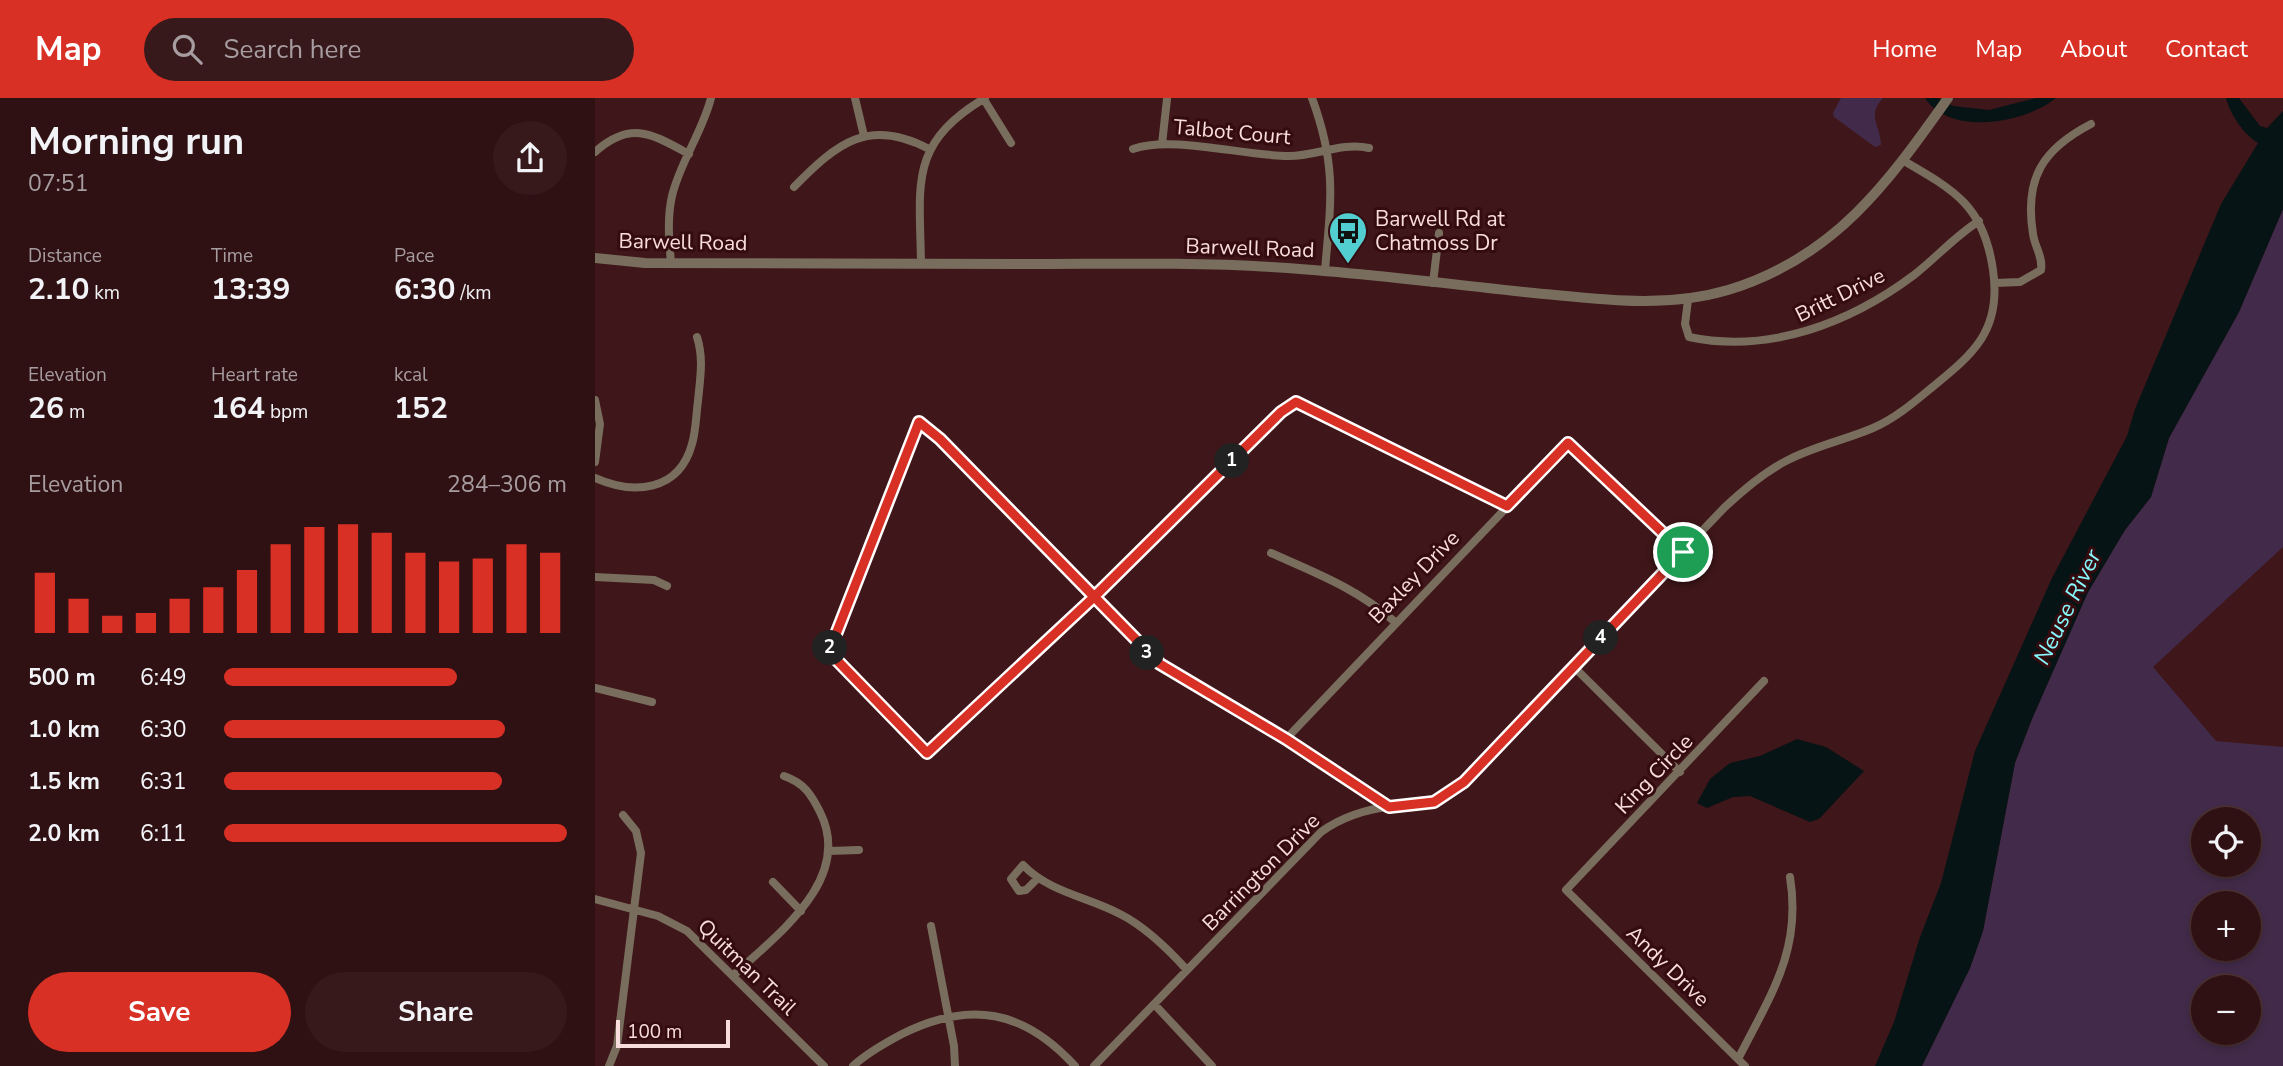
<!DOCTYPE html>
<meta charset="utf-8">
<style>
:root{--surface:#2f1013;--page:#37191c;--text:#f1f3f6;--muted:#a79da0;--line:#4a3033;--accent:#d93025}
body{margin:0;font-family:"Nunito Sans",sans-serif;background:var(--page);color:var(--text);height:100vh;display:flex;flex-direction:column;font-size:26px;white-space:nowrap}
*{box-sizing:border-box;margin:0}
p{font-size:23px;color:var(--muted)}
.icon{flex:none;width:38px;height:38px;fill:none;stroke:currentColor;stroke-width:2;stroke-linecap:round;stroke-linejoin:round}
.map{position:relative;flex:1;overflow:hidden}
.panel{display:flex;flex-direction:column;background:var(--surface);width:595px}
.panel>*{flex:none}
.tools{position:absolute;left:1596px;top:709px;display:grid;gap:14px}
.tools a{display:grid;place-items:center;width:70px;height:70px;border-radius:50%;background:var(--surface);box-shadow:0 4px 10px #0003,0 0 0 2px var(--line);font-size:35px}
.scale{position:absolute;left:21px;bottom:18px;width:114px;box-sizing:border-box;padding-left:7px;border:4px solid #f9dcdc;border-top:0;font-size:19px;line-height:24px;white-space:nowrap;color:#f9dcdc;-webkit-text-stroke:5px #340c10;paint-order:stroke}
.pin{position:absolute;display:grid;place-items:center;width:60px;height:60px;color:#fff;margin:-30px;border:4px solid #fff;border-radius:50%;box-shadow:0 2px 7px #0007}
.km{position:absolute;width:35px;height:35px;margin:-18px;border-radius:50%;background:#222;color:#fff;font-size:19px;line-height:35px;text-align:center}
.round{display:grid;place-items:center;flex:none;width:74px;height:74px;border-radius:37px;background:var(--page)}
.overview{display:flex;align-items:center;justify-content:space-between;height:119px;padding:0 28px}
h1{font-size:38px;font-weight:700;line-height:52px}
.metrics{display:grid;grid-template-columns:repeat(3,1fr);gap:10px;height:119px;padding:7px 28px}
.metrics div{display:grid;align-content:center}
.metrics b{font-size:30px;font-weight:700}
.metrics small{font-size:19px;font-weight:400}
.metrics p{font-size:19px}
.chart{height:196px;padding:14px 28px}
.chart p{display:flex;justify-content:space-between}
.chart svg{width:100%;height:126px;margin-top:7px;stroke:var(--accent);stroke-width:6}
.primary-button{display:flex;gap:14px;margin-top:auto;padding:14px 28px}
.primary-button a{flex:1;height:80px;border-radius:42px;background:var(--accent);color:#fff;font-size:28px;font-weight:700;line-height:80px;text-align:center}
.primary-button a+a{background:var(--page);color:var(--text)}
ul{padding:0 28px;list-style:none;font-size:23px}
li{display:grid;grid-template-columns:112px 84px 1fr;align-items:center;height:52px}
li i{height:18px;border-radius:9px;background:var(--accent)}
header{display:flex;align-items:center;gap:42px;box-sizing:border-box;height:98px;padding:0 35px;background:var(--accent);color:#fff}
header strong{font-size:33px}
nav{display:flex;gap:38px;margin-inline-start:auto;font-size:24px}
.search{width:490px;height:63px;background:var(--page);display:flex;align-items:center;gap:18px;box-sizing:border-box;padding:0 24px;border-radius:38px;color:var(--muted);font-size:26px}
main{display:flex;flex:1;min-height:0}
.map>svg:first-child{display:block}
.green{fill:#422b4a;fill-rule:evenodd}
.water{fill:#061415}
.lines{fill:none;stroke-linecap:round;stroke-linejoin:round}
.minor{stroke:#796e5d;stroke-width:8}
.tertiary{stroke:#796e5d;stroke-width:10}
.route-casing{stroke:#fff;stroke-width:14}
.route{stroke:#d93025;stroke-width:9}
.labels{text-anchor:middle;stroke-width:6;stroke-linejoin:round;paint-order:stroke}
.street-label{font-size:21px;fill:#f9dcdc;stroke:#340c10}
.poi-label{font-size:21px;fill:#f9dcdc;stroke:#340c10;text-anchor:start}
.water-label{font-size:23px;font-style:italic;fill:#87f9fc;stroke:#340c10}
</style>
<header>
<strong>Map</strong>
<div class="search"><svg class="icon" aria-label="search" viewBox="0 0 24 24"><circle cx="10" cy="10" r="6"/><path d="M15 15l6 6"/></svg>Search here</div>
<nav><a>Home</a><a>Map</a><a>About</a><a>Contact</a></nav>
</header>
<main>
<section class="panel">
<div class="overview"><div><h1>Morning run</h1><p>07:51</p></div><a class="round"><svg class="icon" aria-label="share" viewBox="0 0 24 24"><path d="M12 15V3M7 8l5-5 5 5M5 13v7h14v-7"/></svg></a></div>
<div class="metrics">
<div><p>Distance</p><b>2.10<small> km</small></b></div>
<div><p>Time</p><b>13:39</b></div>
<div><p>Pace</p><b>6:30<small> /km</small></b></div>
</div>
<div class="metrics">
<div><p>Elevation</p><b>26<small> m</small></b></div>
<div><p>Heart rate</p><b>164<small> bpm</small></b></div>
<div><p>kcal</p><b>152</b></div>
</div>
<div class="chart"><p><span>Elevation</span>284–306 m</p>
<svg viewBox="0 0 160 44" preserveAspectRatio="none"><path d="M5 44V23M15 44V32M25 44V38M35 44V37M45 44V32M55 44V28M65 44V22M75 44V13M85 44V7M95 44V6M105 44V9M115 44V16M125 44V19M135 44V18M145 44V13M155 44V16"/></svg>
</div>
<ul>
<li><b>500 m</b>6:49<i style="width:68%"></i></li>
<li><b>1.0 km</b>6:30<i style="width:82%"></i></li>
<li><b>1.5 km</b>6:31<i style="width:81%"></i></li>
<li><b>2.0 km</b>6:11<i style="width:100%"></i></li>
</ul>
<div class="primary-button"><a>Save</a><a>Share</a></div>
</section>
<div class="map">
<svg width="1688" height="968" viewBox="0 0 1688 968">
<rect width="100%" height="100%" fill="#3f1619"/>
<path class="green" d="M1246 0H1288C1271 18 1286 28 1286 47L1280 49 1239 19 1238 15Z
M1688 111V449L1558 569 1621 643 1688 649V968H1327L1375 870 1388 833 1420 665 1437 621 1493 494 1530 432 1556 399 1574 340 1644 214ZM1608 721H1654V766H1608ZM1608 805H1654V850H1608ZM1608 889H1654V934H1608Z"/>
<path class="water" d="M1330 0H1343L1358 8 1394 12 1441 0H1461C1431 25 1355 39 1330 0Z
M1631 0H1644L1665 28 1672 30 1688 13V111L1644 214 1574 340 1556 399 1530 432 1493 494 1437 621 1420 665 1388 833 1375 870 1327 968H1280L1299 924 1325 839 1346 785 1380 653 1457 480 1532 338 1540 311 1626 106 1663 45C1649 37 1635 16 1631 0Z
M1202 641 1231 649 1269 673 1224 721 1215 724 1155 698 1138 699 1112 710 1102 705 1115 681 1135 665 1165 658Z"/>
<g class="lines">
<path class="minor" d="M260 0 269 38
M388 0 416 45
M717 0C742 68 736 103 730 172
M567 46 572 1
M538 51C577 37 649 58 694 58 721 58 747 44 774 50
M0 54C36 22 57 36 94 56
M199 89C242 45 274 19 334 51
M76 165C74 142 72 120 77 98 85 64 107 35 116 0
M326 166C325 86 313 46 390 0
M838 185 844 135
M1400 185 1425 184 1446 172C1448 158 1440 150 1438 136 1429 80 1448 51 1496 26
M1093 202 1090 226 1094 239C1174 256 1255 225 1319 177 1341 160 1360 138 1384 123
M0 302 5 326 0 364
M0 380C38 397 84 394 97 346 101 333 101 317 103 303 105 281 109 261 102 239
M676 455C721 475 763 491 800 524
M0 479 59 482 72 488
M979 569 1085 674
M0 590 57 604
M691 641 973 345 1088 454
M794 709 691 641 565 566 345 341 324 324 234 554 332 655 498 500 686 314 701 304 912 408
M233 753 264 752
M442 781 431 792 424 793 416 781 428 767C454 794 493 799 525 816 551 829 573 851 592 872
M178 784 206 813
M0 801 63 818 92 833 229 968
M336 828 359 948 360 968
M139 877C181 837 259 782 225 714 216 696 209 685 189 678
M560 907 617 968
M1143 961C1175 898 1207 853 1195 779
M14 968 22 948 46 755 41 733 28 717
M258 968C272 955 290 945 307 936 375 902 429 912 480 968
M499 968 726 734C745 720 771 711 794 709 816 707 835 708 854 697L1129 410C1149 391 1169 374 1193 362 1220 348 1250 342 1278 330 1299 321 1317 306 1335 291 1378 256 1407 233 1398 172 1389 109 1361 93 1309 63
M1150 968 971 792 1169 583"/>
<path class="tertiary" d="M0 160 50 165C177 165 305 166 432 166 514 166 595 164 676 169 764 174 852 186 939 195 1004 201 1069 211 1133 192 1239 160 1292 86 1353 0"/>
</g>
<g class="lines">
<defs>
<path id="route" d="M1088 454 973 345 912 408 701 304 686 314 498 500 332 655 234 554 324 324 345 341 565 566 691 641 794 709 839 704 869 684 1088 454"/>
</defs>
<use href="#route" class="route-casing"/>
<use href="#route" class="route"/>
</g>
<defs>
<symbol id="bus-pin" viewBox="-11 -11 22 30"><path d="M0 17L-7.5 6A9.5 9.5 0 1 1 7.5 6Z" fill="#52cdd0" stroke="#340c10"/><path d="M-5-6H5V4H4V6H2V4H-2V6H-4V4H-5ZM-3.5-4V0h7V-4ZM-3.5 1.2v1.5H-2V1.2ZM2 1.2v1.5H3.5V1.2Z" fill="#111"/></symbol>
</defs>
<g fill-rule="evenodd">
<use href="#bus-pin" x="731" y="111" width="44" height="60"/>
</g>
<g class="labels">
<g class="street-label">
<text transform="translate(637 34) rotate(5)" y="7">Talbot Court</text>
<text transform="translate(88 144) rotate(1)" y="7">Barwell Road</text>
<text transform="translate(655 150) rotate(2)" y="7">Barwell Road</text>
<text transform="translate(1245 197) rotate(-26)" y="7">Britt Drive</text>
<text transform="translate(819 479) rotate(-46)" y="7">Baxley Drive</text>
<text transform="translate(1059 676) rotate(-46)" y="7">King Circle</text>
<text transform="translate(666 774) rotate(-45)" y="7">Barrington Drive</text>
<text transform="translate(1073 868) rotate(44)" y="7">Andy Drive</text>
<text transform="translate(152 869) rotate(44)" y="7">Quitman Trail</text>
</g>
<g class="poi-label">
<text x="780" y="128">Barwell Rd at<tspan x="780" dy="24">Chatmoss Dr</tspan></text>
</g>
<g class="water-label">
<text transform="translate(1472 509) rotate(-64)" y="8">Neuse River</text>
</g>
</g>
</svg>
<div class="tools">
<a><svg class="icon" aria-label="locate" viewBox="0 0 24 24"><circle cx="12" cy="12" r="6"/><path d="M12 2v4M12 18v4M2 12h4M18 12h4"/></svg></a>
<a>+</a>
<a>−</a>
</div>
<div class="scale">100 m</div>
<div class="pin" style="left:1088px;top:454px;background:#1e9e55"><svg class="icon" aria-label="arrive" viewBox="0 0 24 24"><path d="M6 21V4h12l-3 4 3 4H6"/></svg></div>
<b class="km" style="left:637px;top:363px">1</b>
<b class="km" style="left:235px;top:550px">2</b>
<b class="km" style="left:552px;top:555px">3</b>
<b class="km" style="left:1006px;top:540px">4</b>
</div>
</main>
